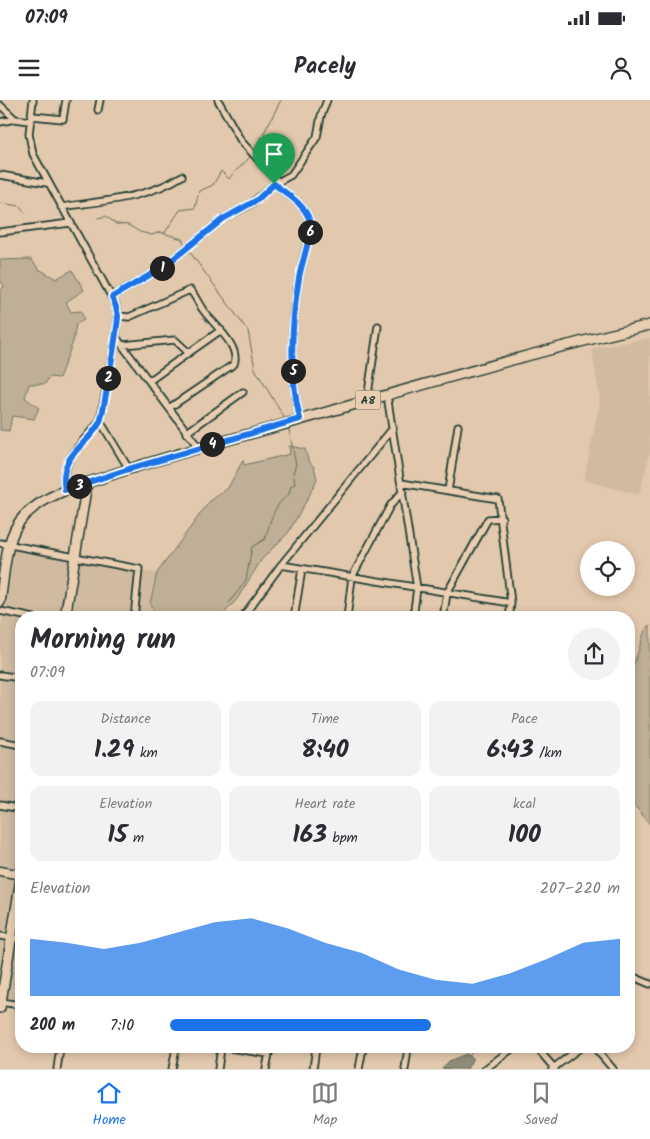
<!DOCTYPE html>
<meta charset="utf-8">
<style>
:root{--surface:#fff;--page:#f2f2f3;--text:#2b2b33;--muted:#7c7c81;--line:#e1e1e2;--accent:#1a73e8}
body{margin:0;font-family:Kalam,sans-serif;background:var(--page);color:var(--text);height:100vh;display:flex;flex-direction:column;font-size:19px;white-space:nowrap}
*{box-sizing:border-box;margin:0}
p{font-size:16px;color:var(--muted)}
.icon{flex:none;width:28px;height:28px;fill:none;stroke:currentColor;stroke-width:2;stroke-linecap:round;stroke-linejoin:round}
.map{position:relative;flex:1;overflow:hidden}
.sheet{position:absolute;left:15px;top:511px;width:620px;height:442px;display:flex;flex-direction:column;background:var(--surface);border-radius:20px;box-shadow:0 2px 8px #0003}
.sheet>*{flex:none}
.tools{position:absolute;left:580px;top:441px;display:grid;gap:10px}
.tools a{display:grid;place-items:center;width:55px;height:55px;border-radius:50%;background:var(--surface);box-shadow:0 2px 8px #0003;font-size:25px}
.pin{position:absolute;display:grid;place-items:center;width:42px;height:42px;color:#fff;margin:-51px -21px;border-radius:50% 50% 50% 0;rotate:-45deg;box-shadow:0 0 5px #0007}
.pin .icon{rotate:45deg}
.km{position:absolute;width:25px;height:25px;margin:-12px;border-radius:50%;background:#222;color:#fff;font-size:14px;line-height:25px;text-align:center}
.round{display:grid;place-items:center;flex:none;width:52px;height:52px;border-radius:26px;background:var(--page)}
.headline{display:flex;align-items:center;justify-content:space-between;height:85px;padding:0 15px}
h1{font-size:28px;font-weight:800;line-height:38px}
.stats{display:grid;grid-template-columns:repeat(3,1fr);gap:8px;height:85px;padding:5px 15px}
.stats div{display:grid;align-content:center;border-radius:12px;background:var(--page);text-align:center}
.stats b{font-size:25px;font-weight:800}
.stats small{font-size:14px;font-weight:400}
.stats p{font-size:14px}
.chart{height:140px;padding:10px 15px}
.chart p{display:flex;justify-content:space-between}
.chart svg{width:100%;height:90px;margin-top:5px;fill:var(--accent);opacity:.7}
ul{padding:0 15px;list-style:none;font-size:16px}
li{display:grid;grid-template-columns:80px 60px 1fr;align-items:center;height:38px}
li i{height:12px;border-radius:6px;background:var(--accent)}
.status{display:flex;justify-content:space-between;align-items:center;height:35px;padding:0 25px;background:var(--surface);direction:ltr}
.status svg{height:14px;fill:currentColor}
header{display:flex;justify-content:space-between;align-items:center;height:65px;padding:0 15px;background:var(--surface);font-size:22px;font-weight:800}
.dock{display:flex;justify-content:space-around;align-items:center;height:70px;border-top:1px solid var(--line);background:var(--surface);font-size:14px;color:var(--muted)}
.dock a{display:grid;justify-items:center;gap:2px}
.dock .on{color:var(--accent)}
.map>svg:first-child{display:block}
.built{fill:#d0bba1}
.green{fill:#beaf96;stroke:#6e7665}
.water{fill:#8f8d7a;stroke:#626d5e}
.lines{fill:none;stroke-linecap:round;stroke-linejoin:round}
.stream{stroke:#626d5e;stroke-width:1}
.street-casing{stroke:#1f3d34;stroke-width:9}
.secondary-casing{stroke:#1f3d34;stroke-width:11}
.primary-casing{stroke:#1f3d34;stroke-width:12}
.street{stroke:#eaceb1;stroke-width:5.5}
.secondary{stroke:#eaceb1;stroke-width:8}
.primary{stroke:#eaceb1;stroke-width:9}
.route-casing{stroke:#fff;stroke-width:10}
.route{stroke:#1a73e8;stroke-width:6}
.labels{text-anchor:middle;stroke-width:4.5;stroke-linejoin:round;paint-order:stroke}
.shield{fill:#eaceb1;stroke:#5c685a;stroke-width:1}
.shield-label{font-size:12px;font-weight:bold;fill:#1f3d34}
</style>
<div class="status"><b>07:09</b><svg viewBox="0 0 49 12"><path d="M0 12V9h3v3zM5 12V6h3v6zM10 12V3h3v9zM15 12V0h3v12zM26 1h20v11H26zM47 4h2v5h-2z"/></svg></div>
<header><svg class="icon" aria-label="menu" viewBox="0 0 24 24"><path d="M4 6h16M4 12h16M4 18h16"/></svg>Pacely<svg class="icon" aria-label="person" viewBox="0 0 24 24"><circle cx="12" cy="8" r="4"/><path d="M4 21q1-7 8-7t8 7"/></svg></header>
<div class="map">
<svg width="650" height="969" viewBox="0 0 650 969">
<rect width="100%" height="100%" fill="#e2c8ac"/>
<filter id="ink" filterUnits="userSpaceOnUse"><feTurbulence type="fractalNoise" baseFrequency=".02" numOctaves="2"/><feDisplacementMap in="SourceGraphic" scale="10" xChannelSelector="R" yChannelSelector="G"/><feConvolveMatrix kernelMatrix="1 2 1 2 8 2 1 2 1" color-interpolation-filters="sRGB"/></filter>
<g filter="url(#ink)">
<path class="built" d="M650 238V352L639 395 584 380 600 301 592 249Z
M14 449 134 471 157 473 151 493 155 513 161 517 21 518V901L0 897V536Z"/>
<path class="green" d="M31 159 39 169 56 179 72 170 84 190 66 202 71 212 81 211 84 220 76 224 73 242 59 278 49 277 45 284H29L25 298 39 308 34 319 12 316 9 331 0 330V192L4 186 0 180V160Z
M289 346 305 349 308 360 314 367 317 379 308 398 288 433 262 459 237 499 221 517H161L155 513 150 504 157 473 209 402 228 388 243 360 244 365 290 354Z
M650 525V724L629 699V579L645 530Z"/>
<path class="water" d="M466 954 473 958 467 969H442L449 961Z"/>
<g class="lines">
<path class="stream" d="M254 52 281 0
M0 103 20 106 25 113
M98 118 106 116 116 124 128 125 140 132 152 135 160 132 182 139 185 145
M164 134 180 110 195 108 199 91 213 85 221 71 229 79C235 69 243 67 251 55
M189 151 248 231 255 269 285 319
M229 503 246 480 252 447 265 439C271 420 273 406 289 394L291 386 295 384 293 372 296 365 289 330
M469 956 476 948
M270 969 274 948"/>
<defs>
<path id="street" d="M33 0 29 34 33 54 116 205 118 216 116 237 100 321 129 369
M218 0 241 41 278 81
M0 5 15 19 30 21
M98 10 100 0
M32 16 63 19 66 0
M0 22 15 19
M0 75 47 83
M274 84C287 94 306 105 310 122 310 141 302 160 299 178 291 224 289 274 300 319
M61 107C103 101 146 99 182 76
M0 132 70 123
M112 197 162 168 223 119 251 104 274 84 291 75 317 37 321 16 327 0
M118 216 129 217 190 190C195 195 198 203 203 210 212 223 241 246 234 264L169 308
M116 237 199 348
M123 245 175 240 189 253
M149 281 221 230
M387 295 417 488 413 518
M367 300 378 226
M186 333 243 292
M401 383 498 399 511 503 509 518
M65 390C59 361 83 342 100 321
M448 391 458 326
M0 443 139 469 134 518
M281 465 511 503
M0 511 34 518
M242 518 281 465 393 328
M294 518 302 469
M347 518 352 477 390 406 403 391
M443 518 447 493 488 419 502 418
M0 575 21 578
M0 641 21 645
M0 705 21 709
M0 836 21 839
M629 875 650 884
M0 902 21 905
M229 948 269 954
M428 948H432
M537 948 555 969
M595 948 613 969
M57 969 60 948
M172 969 176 948
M218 969 221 948
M266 969 270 948
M313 969 316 948
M359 969 363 948
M405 969 408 948
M485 969 513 948
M552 969 580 948"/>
<path id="secondary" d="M0 771 21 775"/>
<path id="primary" d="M0 502C5 475 4 437 24 416 46 394 77 386 105 377 157 359 211 345 264 330 393 294 520 255 650 225
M65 518 87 383
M0 908 21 779"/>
</defs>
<use href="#street" class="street-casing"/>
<use href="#secondary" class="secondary-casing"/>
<use href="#primary" class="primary-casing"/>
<use href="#street" class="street"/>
<use href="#secondary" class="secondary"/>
<use href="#primary" class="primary"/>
</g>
</g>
<g class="lines" filter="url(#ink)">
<defs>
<path id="route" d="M274 84C287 94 306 105 310 122 311 141 302 160 299 178 291 224 289 274 300 319L129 369 65 390C58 354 86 348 100 322 103 316 118 225 118 216 117 209 115 203 112 197L162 168 223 119 257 100Z"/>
</defs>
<use href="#route" class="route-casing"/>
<use href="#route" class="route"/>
</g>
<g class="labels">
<rect class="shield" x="355.5" y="290.5" width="25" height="19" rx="4"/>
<g class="shield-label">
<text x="368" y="304">A8</text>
</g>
</g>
</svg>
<div class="tools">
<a><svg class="icon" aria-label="locate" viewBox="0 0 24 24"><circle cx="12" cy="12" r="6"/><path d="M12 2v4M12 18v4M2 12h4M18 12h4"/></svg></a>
</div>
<div class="pin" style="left:274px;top:84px;background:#1e9e55"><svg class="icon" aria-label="arrive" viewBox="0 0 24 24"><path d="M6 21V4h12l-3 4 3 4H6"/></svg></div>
<b class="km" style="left:162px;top:168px">1</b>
<b class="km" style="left:108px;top:278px">2</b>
<b class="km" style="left:79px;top:386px">3</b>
<b class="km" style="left:212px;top:344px">4</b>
<b class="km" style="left:293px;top:271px">5</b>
<b class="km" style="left:310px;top:132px">6</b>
<section class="sheet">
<div class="headline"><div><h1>Morning run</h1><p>07:09</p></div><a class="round"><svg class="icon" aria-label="share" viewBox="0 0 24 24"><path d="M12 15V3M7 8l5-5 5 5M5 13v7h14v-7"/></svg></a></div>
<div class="stats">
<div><p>Distance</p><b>1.29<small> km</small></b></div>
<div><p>Time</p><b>8:40</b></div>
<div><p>Pace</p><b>6:43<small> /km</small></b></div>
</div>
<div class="stats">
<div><p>Elevation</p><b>15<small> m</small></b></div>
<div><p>Heart rate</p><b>163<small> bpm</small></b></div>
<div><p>kcal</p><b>100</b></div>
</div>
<div class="chart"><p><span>Elevation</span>207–220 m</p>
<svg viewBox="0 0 160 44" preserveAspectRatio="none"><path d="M0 44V16L10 18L20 21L30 18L40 13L50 8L60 6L70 11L80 18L90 23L100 31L110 36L120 38L130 33L140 26L150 18L160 16V44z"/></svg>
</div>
<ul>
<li><b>200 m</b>7:10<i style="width:58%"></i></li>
</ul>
</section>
</div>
<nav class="dock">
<a class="on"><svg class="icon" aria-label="home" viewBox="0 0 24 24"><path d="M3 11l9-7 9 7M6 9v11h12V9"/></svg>Home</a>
<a><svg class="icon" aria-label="map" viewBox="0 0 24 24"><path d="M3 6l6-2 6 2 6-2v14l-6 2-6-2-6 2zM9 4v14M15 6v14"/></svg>Map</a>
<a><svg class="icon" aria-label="saved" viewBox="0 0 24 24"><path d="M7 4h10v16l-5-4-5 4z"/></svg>Saved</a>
</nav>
